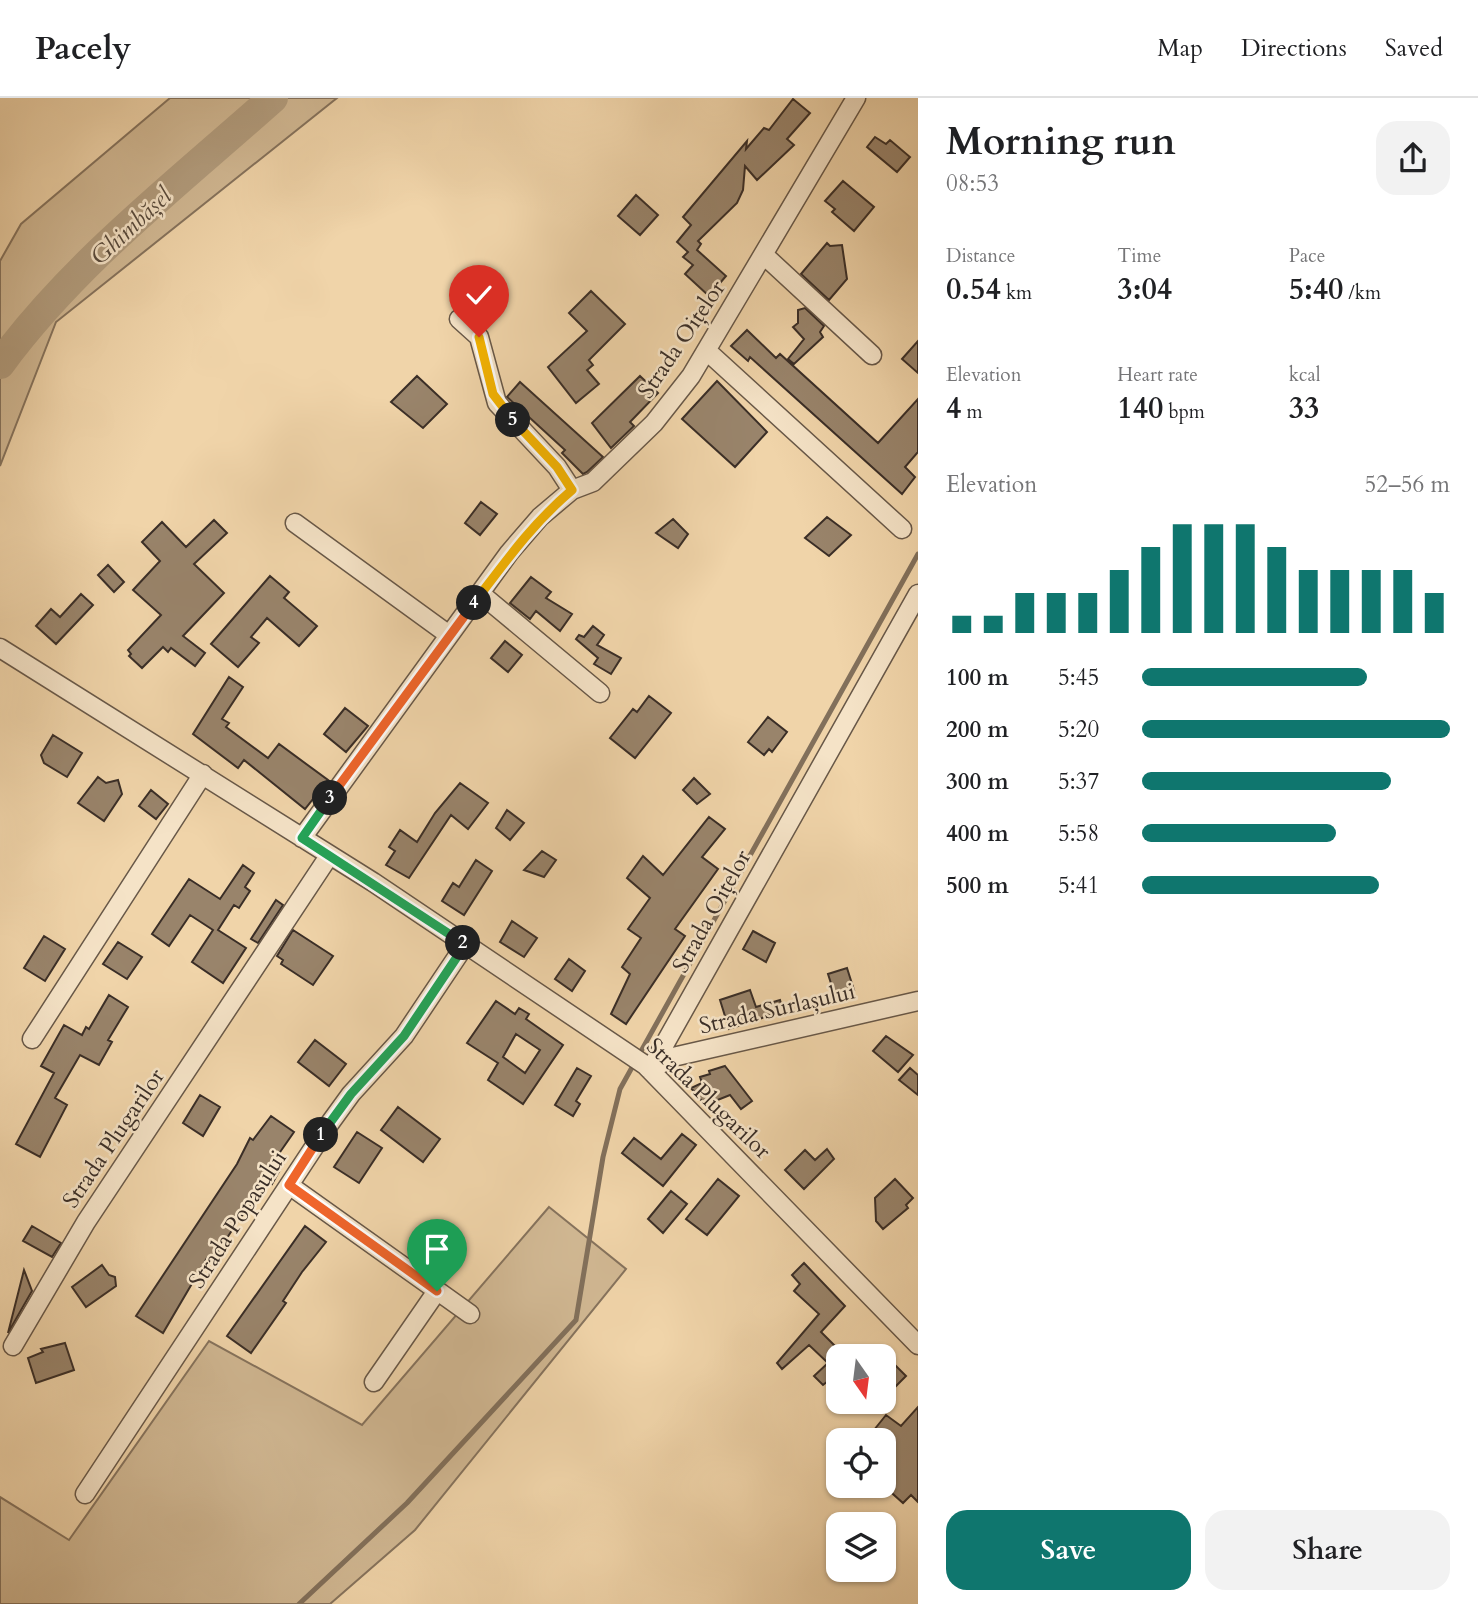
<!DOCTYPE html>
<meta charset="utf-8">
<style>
:root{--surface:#fff;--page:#f2f2f2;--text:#202124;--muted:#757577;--line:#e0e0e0;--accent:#0f766e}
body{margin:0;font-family:Cardo,serif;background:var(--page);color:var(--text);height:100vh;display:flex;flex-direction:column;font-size:26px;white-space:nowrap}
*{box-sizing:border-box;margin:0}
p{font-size:23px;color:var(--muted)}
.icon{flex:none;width:38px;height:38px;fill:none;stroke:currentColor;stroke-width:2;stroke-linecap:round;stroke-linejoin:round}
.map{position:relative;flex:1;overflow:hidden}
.panel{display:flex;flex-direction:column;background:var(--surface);width:560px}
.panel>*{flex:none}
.needle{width:46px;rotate:166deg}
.fabs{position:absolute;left:826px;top:1246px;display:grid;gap:14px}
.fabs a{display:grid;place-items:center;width:70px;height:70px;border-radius:14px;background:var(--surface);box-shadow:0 2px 5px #0004;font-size:35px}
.pin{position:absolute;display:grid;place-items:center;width:60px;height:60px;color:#fff;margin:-72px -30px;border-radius:50% 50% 50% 0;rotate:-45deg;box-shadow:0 0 7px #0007}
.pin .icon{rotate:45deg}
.km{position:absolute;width:35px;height:35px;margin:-18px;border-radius:50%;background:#222;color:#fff;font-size:19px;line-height:35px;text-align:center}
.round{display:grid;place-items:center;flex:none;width:74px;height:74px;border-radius:21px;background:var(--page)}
.head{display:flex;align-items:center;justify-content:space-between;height:119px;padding:0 28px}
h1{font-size:38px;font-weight:800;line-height:52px}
.stats{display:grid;grid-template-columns:repeat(3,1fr);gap:10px;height:119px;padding:7px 28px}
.stats div{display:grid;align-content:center}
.stats b{font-size:30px;font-weight:800}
.stats small{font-size:19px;font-weight:400}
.stats p{font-size:19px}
.chart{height:196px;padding:14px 28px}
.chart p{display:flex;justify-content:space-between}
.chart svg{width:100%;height:126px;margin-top:7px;stroke:var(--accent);stroke-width:6}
.primary-button{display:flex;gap:14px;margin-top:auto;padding:14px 28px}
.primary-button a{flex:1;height:80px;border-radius:21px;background:var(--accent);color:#fff;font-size:28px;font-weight:800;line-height:80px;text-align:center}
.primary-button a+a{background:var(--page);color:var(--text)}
ul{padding:0 28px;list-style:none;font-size:23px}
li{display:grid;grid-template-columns:112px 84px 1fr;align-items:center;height:52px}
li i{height:18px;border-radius:9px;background:var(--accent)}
header{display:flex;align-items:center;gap:42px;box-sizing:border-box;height:98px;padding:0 35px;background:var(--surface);border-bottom:2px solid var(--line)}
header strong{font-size:33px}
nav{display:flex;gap:38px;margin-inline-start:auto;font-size:24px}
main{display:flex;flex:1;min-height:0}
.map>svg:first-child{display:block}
.green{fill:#d1b893;stroke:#86735d;stroke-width:2}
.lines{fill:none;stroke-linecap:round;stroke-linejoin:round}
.stream{stroke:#82705b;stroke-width:5}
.river{stroke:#b29c7d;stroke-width:30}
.building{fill:#99846b;stroke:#3a2e27;stroke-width:2;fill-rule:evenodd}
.minor-casing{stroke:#685848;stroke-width:21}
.minor{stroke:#f5e3c7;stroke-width:18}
.split-1-casing{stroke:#fff;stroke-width:14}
.split-2-casing{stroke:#fff;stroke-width:14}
.split-3-casing{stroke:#fff;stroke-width:14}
.split-4-casing{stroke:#fff;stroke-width:14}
.split-5-casing{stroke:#fff;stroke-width:14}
.split-6-casing{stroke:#fff;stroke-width:14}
.split-1{stroke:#f0652b;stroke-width:9}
.split-2{stroke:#22a559;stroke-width:9}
.split-3{stroke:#22a559;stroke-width:9}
.split-4{stroke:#f0652b;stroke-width:9}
.split-5{stroke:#f5b400;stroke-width:9}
.split-6{stroke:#f5b400;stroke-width:9}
.labels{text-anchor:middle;stroke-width:5;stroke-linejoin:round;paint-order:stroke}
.street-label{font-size:23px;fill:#3a2e27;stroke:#f5e3c7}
.water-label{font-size:24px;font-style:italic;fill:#584a3c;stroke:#f5e3c7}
</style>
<header>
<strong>Pacely</strong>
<nav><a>Map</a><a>Directions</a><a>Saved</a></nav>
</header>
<main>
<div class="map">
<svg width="918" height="1506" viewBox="0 0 918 1506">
<rect width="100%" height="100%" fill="#f0d4a9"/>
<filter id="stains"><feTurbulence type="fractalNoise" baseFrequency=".00286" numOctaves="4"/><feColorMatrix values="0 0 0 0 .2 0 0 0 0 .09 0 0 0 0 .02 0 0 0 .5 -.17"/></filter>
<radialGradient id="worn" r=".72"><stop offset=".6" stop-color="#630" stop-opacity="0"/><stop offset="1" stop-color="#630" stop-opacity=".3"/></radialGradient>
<path class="green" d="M170 0H337L56 224 0 368V163L21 126Z
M549 1109 626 1171 415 1432 330 1506H0V1399L69 1442 209 1243 362 1327Z"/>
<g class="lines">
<path class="stream" d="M299 1506 407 1405 576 1222 603 1059 620 991 918 456"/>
<path class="river" d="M0 266C75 164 179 84 273 0"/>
</g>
<path class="building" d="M793 1 810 15 787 41 794 47 757 82 745 68 743 92 737 105 698 143 701 146 697 152 726 178 709 198 685 176 693 167 683 159 688 154 677 144 691 127 683 119 747 43 746 51 764 30 769 32Z
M875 39 886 46 890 42 910 59 897 74 867 49Z
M843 83 874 109 854 133 832 114 835 111 825 103Z
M636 97 658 117 640 137 618 118Z
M827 145 830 148 842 147 847 181 829 202 801 176Z
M591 193 625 226 589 262 593 267 587 272 599 286 576 305 548 269 587 233 569 215Z
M805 210 824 228 820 234 823 239 794 266 788 261 804 241 793 229 798 225V212Z
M747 232 776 260 780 256 878 345 918 301V354L905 369 915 379 902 396 750 259 748 263 731 248Z
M918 243V275L902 261Z
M417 278 447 306 423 330 391 304Z
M640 278 658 295 630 324 634 328 611 350 592 325Z
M717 283 767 334 735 369 682 321Z
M520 284 603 359 587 374 583 376 562 355 565 352 507 299Z
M481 404 497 416 480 437 465 425Z
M827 419 851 437 829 458 805 440Z
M673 421 688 436 678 450 656 435Z
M214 422 227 435 194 466 224 495 183 538 205 555 195 568 171 550 168 554 163 549 142 570 129 558 131 556 128 552 161 517 133 492 160 463 142 444 162 424 186 449Z
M108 467 124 484 114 494 98 477Z
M270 478 289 494 284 500 317 528 299 548 267 520 251 539 259 545 238 569 211 546Z
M531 479 551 494 546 500 572 516 560 533 536 513 530 521 510 505Z
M81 496 93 507 56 546 36 528 51 511 60 519Z
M593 528 604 537 597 547 621 560 611 576 594 566 598 560 576 541 579 537 584 539Z
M505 543 522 557 508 574 491 560Z
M229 579 243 589 222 621 229 625 226 629 268 660 279 646 328 682 305 711 244 662 238 670 193 636Z
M649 598 671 615 635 660 610 640 633 611 637 614Z
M345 610 368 628 346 654 324 636Z
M768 619 787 634 772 654 769 651 764 657 748 644Z
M53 637 82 655 67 679 44 665 41 657Z
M98 679 106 685 118 682 122 696 104 723 78 705Z
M694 680 710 696 697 706 683 692Z
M460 685 488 705 468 731 451 717 409 780 386 767 395 753 389 749 400 732 417 744 435 715Z
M151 692 168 706 156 721 139 708Z
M507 712 524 725 510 742 496 730Z
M709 719 725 731 702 759 718 771 675 831 685 838 626 926 611 916 630 876 622 869 641 840 628 831 650 800 627 780 643 758 663 777Z
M542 753 556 762 544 779 524 772Z
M476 762 492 773 464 817 442 803 453 785 459 789Z
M243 767 254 775 245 789 250 793 239 810 234 807 218 832 246 850 223 885 192 864 213 832 190 817 169 848 152 836 189 781 220 801Z
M276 802 283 807 258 845 251 841Z
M512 823 537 840 524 859 500 844Z
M293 832 333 858 313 887 281 866 283 862 277 858Z
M753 833 775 845 766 864 743 851Z
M44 838 65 851 45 883 24 870Z
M118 844 142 859 127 881 103 866Z
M569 861 585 873 572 893 555 881Z
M847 870 854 892 835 898 828 876Z
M750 892 756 909 780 902 783 913 729 931 720 902Z
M109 897 128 909 108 942 112 944 99 967 80 957 55 1000 67 1007 40 1059 16 1046 54 975 41 968 64 927 82 937 86 929 89 931Z
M496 903 515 916 519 910 529 916 526 921 563 947 523 1006 488 982 498 965 467 945ZM516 936 540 952 525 975 503 959Z
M886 938 913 957 898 974 873 953Z
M315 942 346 966 329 988 298 964Z
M725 968 752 1003 741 1011 730 997 705 1007 691 990 702 985 700 979 710 976 709 973Z
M577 970 591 978 576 1003 580 1006 573 1018 555 1007Z
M910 970 918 977V997L899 982Z
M200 997 220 1009 203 1038 183 1025Z
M398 1009 440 1041 423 1064 381 1032Z
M271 1018 294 1034 278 1057 286 1061 272 1086 269 1084 240 1120 212 1163 207 1160 163 1235 136 1218 237 1066 250 1040 253 1042Z
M357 1034 382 1050 359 1085 334 1069Z
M682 1036 696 1047 663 1088 622 1055 634 1040 661 1061Z
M827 1051 834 1061 804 1091 785 1072 805 1052 815 1062Z
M718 1081 739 1098 707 1137 686 1121Z
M895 1081 913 1100 906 1107 908 1110 883 1131 876 1123 875 1100Z
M671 1093 687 1106 663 1135 648 1121Z
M32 1128 61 1145 52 1159 23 1143Z
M305 1128 326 1144 302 1174 283 1203 286 1205 251 1255 227 1238Z
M804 1165 845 1208 821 1234 838 1251V1275L823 1287 814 1278 828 1265 809 1247 782 1271 777 1265 819 1216 794 1193 800 1186 792 1177Z
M102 1167 109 1177 115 1179 116 1188 86 1209 72 1189Z
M24 1172 32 1193 8 1235Z
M65 1245 74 1272 36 1285 28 1260 43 1254 41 1251Z
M884 1256 906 1278 895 1289 884 1279Z
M918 1309V1404L911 1397 903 1405 884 1388V1340L874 1332 886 1317 901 1328Z"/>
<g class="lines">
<defs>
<path id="minor" d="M764 157 872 257
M459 221 479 239 497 305 557 369 572 392
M707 253 902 431
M295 425 449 537
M481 496 600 595
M0 550 373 784 645 967 918 1247
M302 740 509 455 540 419 572 392 593 384 654 325 691 278 856 0
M32 941 203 676
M650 972 918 496
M650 972 673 959 918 903
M289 1087 470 1216
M13 1248 86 1124 329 758
M374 1284 437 1193
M85 1396 330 1025 351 996 404 938 465 847"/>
</defs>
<use href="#minor" class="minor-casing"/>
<use href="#minor" class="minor"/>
</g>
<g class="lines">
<defs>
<path id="split-1" d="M321 1037 289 1087 437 1193"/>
<path id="split-2" d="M321 1037 351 996 404 938 465 847 463 845"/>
<path id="split-3" d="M330 700 302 740 463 845"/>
<path id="split-4" d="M330 700 474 505"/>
<path id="split-5" d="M474 505C506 463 531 427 572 392L557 369 513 322"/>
<path id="split-6" d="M479 239 493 296 513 322"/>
</defs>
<use href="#split-1" class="split-1-casing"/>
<use href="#split-2" class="split-2-casing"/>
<use href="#split-3" class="split-3-casing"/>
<use href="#split-4" class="split-4-casing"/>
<use href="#split-5" class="split-5-casing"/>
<use href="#split-6" class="split-6-casing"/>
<use href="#split-1" class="split-1"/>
<use href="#split-2" class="split-2"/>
<use href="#split-3" class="split-3"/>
<use href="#split-4" class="split-4"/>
<use href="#split-5" class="split-5"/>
<use href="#split-6" class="split-6"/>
</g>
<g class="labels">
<g class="street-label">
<text transform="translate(681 241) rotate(-56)" y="8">Strada Oițelor</text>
<text transform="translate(711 813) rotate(-61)" y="8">Strada Oițelor</text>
<text transform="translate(777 910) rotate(-13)" y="8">Strada Surlașului</text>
<text transform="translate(709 1000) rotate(44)" y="8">Strada Plugarilor</text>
<text transform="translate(113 1040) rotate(-56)" y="8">Strada Plugarilor</text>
<text transform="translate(237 1121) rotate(-57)" y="8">Strada Popasului</text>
</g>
<g class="water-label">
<text transform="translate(131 128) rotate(-43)" y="8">Ghimbășel</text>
</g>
</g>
<rect width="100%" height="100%" filter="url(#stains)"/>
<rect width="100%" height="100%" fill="url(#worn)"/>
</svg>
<div class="fabs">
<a><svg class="needle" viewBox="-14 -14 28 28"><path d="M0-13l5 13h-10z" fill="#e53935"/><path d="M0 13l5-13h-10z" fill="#757577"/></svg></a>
<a><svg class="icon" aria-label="locate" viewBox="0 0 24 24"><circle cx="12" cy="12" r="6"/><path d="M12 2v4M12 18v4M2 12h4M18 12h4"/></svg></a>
<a><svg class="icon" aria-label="layers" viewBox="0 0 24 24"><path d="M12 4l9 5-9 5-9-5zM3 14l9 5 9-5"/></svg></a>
</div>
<div class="pin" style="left:437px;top:1193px;background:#1e9e55"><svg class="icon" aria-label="arrive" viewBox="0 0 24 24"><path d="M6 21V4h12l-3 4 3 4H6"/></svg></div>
<div class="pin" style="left:479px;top:239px;background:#d93025"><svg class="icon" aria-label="check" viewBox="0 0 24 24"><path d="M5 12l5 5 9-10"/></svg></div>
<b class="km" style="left:321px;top:1037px">1</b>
<b class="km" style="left:463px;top:845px">2</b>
<b class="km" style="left:330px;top:700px">3</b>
<b class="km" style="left:474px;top:505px">4</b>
<b class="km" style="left:513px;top:322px">5</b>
</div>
<section class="panel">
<div class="head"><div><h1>Morning run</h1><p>08:53</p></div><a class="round"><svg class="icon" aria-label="share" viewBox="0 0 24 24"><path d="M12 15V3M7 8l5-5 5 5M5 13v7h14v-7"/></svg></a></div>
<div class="stats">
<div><p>Distance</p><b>0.54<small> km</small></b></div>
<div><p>Time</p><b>3:04</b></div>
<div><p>Pace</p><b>5:40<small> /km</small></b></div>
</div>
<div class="stats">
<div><p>Elevation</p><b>4<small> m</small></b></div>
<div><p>Heart rate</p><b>140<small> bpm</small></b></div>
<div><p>kcal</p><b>33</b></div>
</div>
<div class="chart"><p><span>Elevation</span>52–56 m</p>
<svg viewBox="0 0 160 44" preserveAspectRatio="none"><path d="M5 44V38M15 44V38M25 44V30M35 44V30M45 44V30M55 44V22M65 44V14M75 44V6M85 44V6M95 44V6M105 44V14M115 44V22M125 44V22M135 44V22M145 44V22M155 44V30"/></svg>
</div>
<ul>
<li><b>100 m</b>5:45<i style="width:73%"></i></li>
<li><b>200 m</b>5:20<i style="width:100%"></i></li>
<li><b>300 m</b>5:37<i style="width:81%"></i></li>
<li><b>400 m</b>5:58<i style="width:63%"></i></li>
<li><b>500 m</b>5:41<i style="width:77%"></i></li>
</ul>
<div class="primary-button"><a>Save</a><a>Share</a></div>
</section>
</main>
